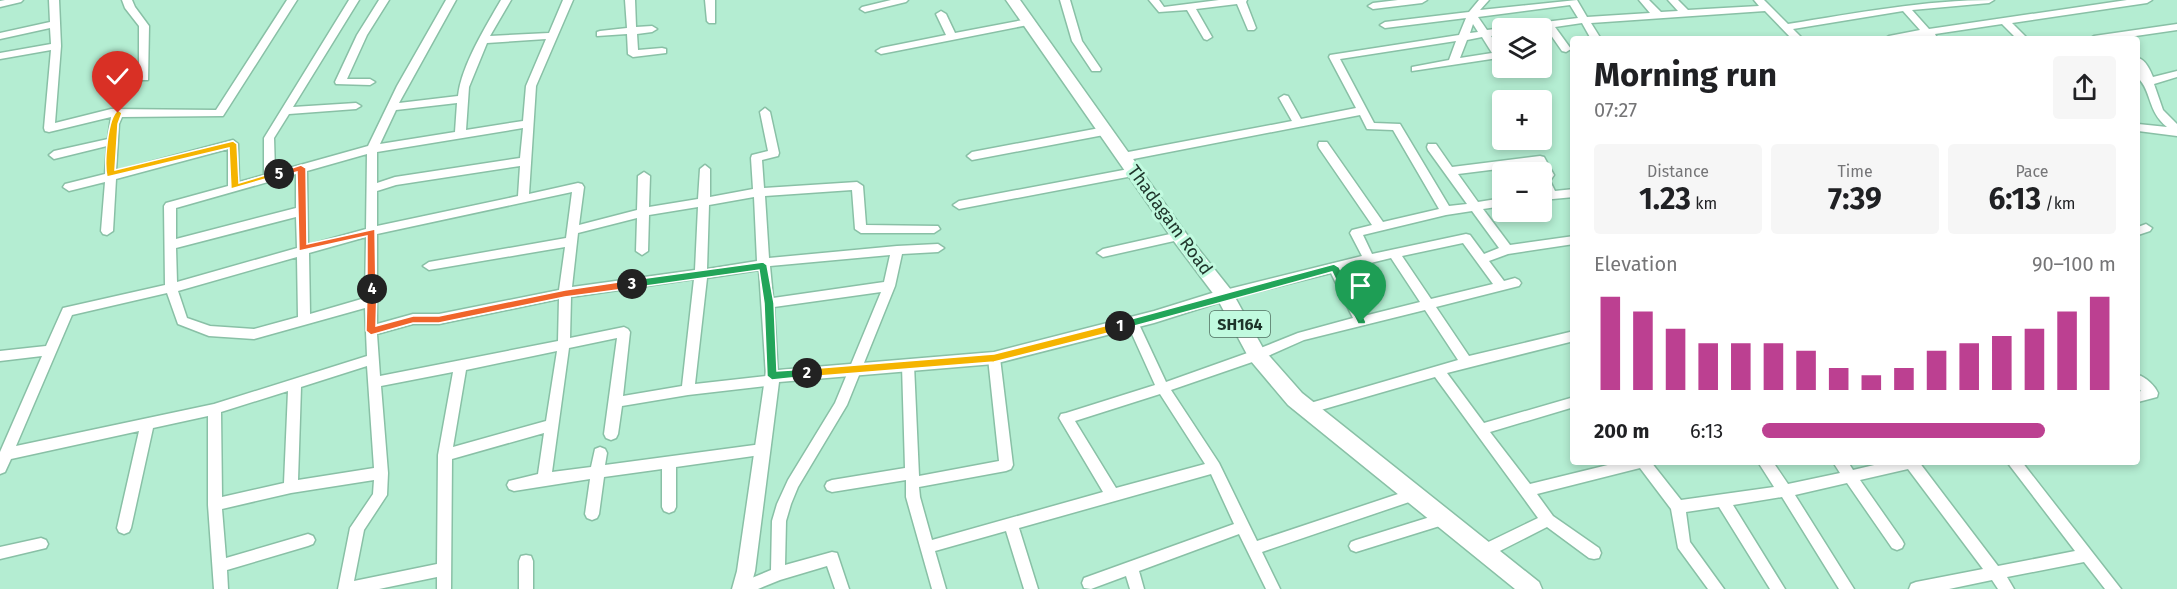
<!DOCTYPE html>
<meta charset="utf-8">
<style>
:root{--surface:#fff;--page:#f6f6f6;--text:#202124;--muted:#757577;--accent:#bc4091}
body{margin:0;font-family:"Fira Sans",sans-serif;background:var(--page);color:var(--text);height:100vh;display:flex;flex-direction:column;font-size:22px;white-space:nowrap}
*{box-sizing:border-box;margin:0}
p{font-size:20px;color:var(--muted)}
.icon{flex:none;width:33px;height:33px;fill:none;stroke:currentColor;stroke-width:2;stroke-linecap:round;stroke-linejoin:round}
.map{position:relative;flex:1;overflow:hidden}
.details{position:absolute;left:1570px;top:36px;width:570px;height:429px;display:flex;flex-direction:column;background:var(--surface);border-radius:6px;box-shadow:0 3px 9px #0003}
.details>*{flex:none}
.controls{position:absolute;left:1492px;top:18px;display:grid;gap:12px}
.controls a{display:grid;place-items:center;width:60px;height:60px;border-radius:6px;background:var(--surface);box-shadow:0 3px 9px #0003;font-size:30px}
.pin{position:absolute;display:grid;place-items:center;width:51px;height:51px;color:#fff;margin:-62px -26px;border-radius:50% 50% 50% 0;rotate:-45deg;box-shadow:0 0 6px #0007}
.pin .icon{rotate:45deg}
.km{position:absolute;width:30px;height:30px;margin:-15px;border-radius:50%;background:#222;color:#fff;font-size:16px;line-height:30px;text-align:center}
.round{display:grid;place-items:center;flex:none;width:63px;height:63px;border-radius:6px;background:var(--page)}
.headline{display:flex;align-items:center;justify-content:space-between;height:102px;padding:0 24px}
h1{font-size:33px;font-weight:700;line-height:45px}
.metrics{display:grid;grid-template-columns:repeat(3,1fr);gap:9px;height:102px;padding:6px 24px}
.metrics div{display:grid;align-content:center;border-radius:6px;background:var(--page);text-align:center}
.metrics b{font-size:30px;font-weight:700}
.metrics small{font-size:16px;font-weight:400}
.metrics p{font-size:16px}
.chart{height:168px;padding:12px 24px}
.chart p{display:flex;justify-content:space-between}
.chart svg{width:100%;height:108px;margin-top:6px;stroke:var(--accent);stroke-width:6}
ul{padding:0 24px;list-style:none;font-size:20px}
li{display:grid;grid-template-columns:96px 72px 1fr;align-items:center;height:45px}
li i{height:15px;border-radius:8px;background:var(--accent)}
.map>svg:first-child{display:block}
.lines{fill:none;stroke-linecap:round;stroke-linejoin:round}
.minor-casing{stroke:#89c0a6;stroke-width:3}
.tertiary-casing{stroke:#89c0a6;stroke-width:3}
.primary-casing{stroke:#89c0a6;stroke-width:3}
.minor{fill:#fff;fill-rule:evenodd}
.tertiary{fill:#fff;fill-rule:evenodd}
.primary{fill:#fff;fill-rule:evenodd}
.split-1{fill:#22a559;stroke:#fff;stroke-width:1.5}
.split-2{fill:#f5b400;stroke:#fff;stroke-width:1.5}
.split-3{fill:#22a559;stroke:#fff;stroke-width:1.5}
.split-4{fill:#f0652b;stroke:#fff;stroke-width:1.5}
.split-5{fill:#f0652b;stroke:#fff;stroke-width:1.5}
.split-6{fill:#f5b400;stroke:#fff;stroke-width:1.5}
.labels{text-anchor:middle;stroke-width:6;stroke-linejoin:round;paint-order:stroke}
.shield{fill:#c1fadf;stroke:#4f6f60;stroke-width:1.5}
.shield-label{font-size:16px;font-weight:bold;fill:#1e342a}
.street-label{font-size:18px;fill:#1e342a;stroke:#c1fadf}
</style>
<div class="map">
<svg width="2177" height="589" viewBox="0 0 2177 589">
<rect width="100%" height="100%" fill="#b4edd2"/>
<g class="lines">
<defs>
<path id="minor" d="M5 0H23L21 2 0 7V1Z
M49 0H59L61 46 55 123 111 109 216 110 287 0H297L223 116 122 117 119 124 116 171 233 140 238 144 239 182 264 175V138L349 0H359L293 107 356 103 361 106 356 109 289 114 274 138 275 172 368 146 397 86 446 0H456L399 103 458 96C461 66 486 26 501 0H511L490 36 549 33 563 0H573L536 86 529 194 578 183 582 184 584 187 579 225 637 210 638 176 644 172 650 176 649 207 698 199 700 169 705 165 710 169V197L753 189 751 158 752 155 768 151 760 112 765 108 770 112 779 153 778 156 762 160 764 188 857 182 863 186 866 225 938 226 940 229 934 233H861L855 229 852 190 765 196 769 258 897 246 938 244 944 248 938 252 902 254 895 286 847 405 798 487 791 504 786 521 785 565 832 552 837 553 849 589H835L827 566 780 580 758 589H735L737 584 771 570 772 521 777 504 788 480 835 403 881 292 774 307 778 376 775 385 688 395 622 406 618 434 616 438 611 440 606 438 604 434 617 338 569 348 552 472 591 467 595 449 600 447 605 449 607 453 605 465 762 444 767 446 769 450 767 454 676 467V507L674 511 669 513 664 511 662 507V469L604 477 599 514 597 518 592 520 587 518 585 514 590 479 514 491 509 489 507 485 509 481 538 474 544 433 452 459 451 589H437V577L379 589H338L350 528 373 494 374 480 291 493 222 509 226 558 308 534 313 536 315 540 313 544 308 546 227 570 228 589H214L208 505V416L153 428 131 528 129 532 124 534 119 532 117 528 139 431 11 459 5 472 0 474V452L42 356 0 361V351L46 346 63 308 165 285 164 206 166 203 228 186V149L116 179 113 231 107 235 103 234 101 231 105 182 69 191 63 187 65 184 105 174 107 146 54 159 49 155 54 151 108 139 111 117 49 132 45 131 44 128 51 50 0 59V53L51 44 50 28 0 39V33L50 22ZM546 39 526 86 523 121 466 130 469 87 487 43ZM457 103 455 132 380 144 396 110ZM523 128 520 158 395 177 377 183V152ZM367 154 366 229 308 245 307 171ZM520 166 518 196 377 226V191L396 185ZM296 174V208L176 239V208ZM572 192 566 238 429 262 423 266 429 270 565 247 559 290 439 314H413L377 324V234ZM754 197 757 261 707 269 709 205ZM698 207 695 270 572 287 578 233 637 218 636 251 642 255 648 251 649 215ZM296 217 297 248 177 282 176 248ZM366 237 365 298 310 314 309 253ZM890 255 884 282 773 298 770 266ZM297 257 298 317 254 329 210 326 187 318 178 291ZM759 270 766 376 695 384 707 278ZM694 279 682 386 623 396 630 332 628 329 624 327 570 338 571 297ZM167 293 178 324 209 336 254 339 365 308 367 356 214 404 16 446 72 315ZM559 299 558 341 380 376 377 334 413 324H439ZM557 351 546 421 453 447 466 370ZM367 366 374 468 298 480 301 387ZM453 372 438 455 437 564 354 581 364 530 387 495 388 473 381 386ZM288 391 284 483 222 497 221 412Z
M122 0H132L135 7 149 26 148 80H140L139 78V26L125 8Z
M379 0H389L367 35 347 79H370L375 82 370 85 336 84 335 82 357 35Z
M625 0H635L636 27 652 26 657 29 652 32 637 34 638 50 662 48 666 49V53L633 57 628 54 627 34 597 36V32L600 31 627 28Z
M705 0H715V23H709L707 21Z
M891 0H908L906 2 865 12 860 9 862 7Z
M1060 0H1070L1082 41 1101 69 1100 71H1092L1072 41Z
M1149 0H1159L1164 7 1219 0H1247L1246 2 1256 28 1254 30H1248L1237 4 1196 9 1212 37 1207 40 1204 39 1187 10 1159 12Z
M1398 0H1427L1422 3 1373 9 1368 6 1373 3Z
M1479 0H1489L1480 10 1577 0 1587 17 1650 13 1639 0H1649L1661 12 1678 11 1668 0H1678L1688 10 1759 6 1754 0H1764L1788 24C1857 13 1924 0 1994 0L1989 3 1912 10 1929 29 2127 0H2152L2147 3 2012 23 2028 39H2017L2002 24 1935 34 1936 36 1931 39C1920 35 1899 39 1884 39L1889 36 1920 30 1903 11 1793 29 1803 39H1792L1765 11 1591 23 1601 39H1591L1582 23 1555 27 1571 49 1566 52 1562 51 1546 28H1515L1520 25 1578 18 1570 5 1478 17 1487 30 1503 28H1505H1503V34L1491 36 1503 55 1498 58 1412 71V67L1449 60 1456 41 1340 59 1374 123 1400 124 1449 206 1467 204 1428 150 1427 147 1428 144H1436L1452 167 1540 156 1544 157 1554 175 1550 181 1555 191 1574 189V197L1542 200V192H1545C1539 182 1543 175 1537 164L1458 174 1478 202 1503 198V206L1483 209 1510 245 1574 236V244L1508 254 1489 261 1504 281 1515 278 1519 280 1521 283 1519 286 1436 307 1469 356 1574 331V341L1447 373 1484 423 1574 397V407L1490 432 1530 484 1620 462H1651L1681 500 1774 487 1758 462H1773L1788 484 1840 473 1833 462H1848L1853 470 1887 462H1919L1998 566 2075 551 2007 462H2022L2121 589H2105L2084 562 2007 577 2014 589H1998L1992 580 1949 589H1909L1911 584 1916 582 1983 569 1908 469 1860 480 1902 540 1904 544 1902 548 1897 550 1892 548 1847 483 1795 495 1854 589H1839L1782 497 1733 505 1785 589H1770L1719 507 1686 512 1690 542 1724 589H1708L1678 548 1671 509 1640 468 1537 494 1553 516 1599 548 1601 553 1599 558 1594 559 1589 558 1547 527 1488 557 1483 558 1478 557 1476 552 1478 547 1538 518 1435 377 1307 414 1302 413 1301 409 1302 405 1307 404 1458 360 1425 310 1304 340 1261 359 1171 390 1219 463 1257 541 1413 489 1418 491 1420 495 1418 499 1262 552 1280 589H1266L1239 534 1139 571 1144 589H1130L1126 576 1091 589 1084 588 1082 583 1084 578 1234 524 1211 474 1019 528 1038 589H1024L1006 531 935 551 946 589H932L906 497V480L832 492 827 490 825 486 827 482 832 480 905 468 902 365 904 361H912L914 365 919 476 999 461 988 358 990 354H998L1000 358 1013 465 1011 469 1006 471 919 487 920 497 932 540 1103 492 1059 418 1061 414 1066 413 1155 385 1127 323 1129 320H1137L1166 382 1253 351 1298 333 1353 318 1331 273 1225 300 1221 298 1219 295 1221 292 1225 290 1362 256 1350 233 1352 230 1372 225 1319 148 1318 145 1319 142H1327L1383 222 1439 209 1393 130 1367 129 1360 115 1123 161 1118 157 1123 153 1292 121 1279 98 1284 95 1288 96 1301 119 1356 108 1329 57 1330 55 1459 35 1466 18 1385 28 1380 25 1385 22 1469 12ZM1473 24 1478 32 1470 33ZM1482 37 1492 53 1460 58 1467 40ZM1472 211 1499 248 1484 254 1470 235 1466 234 1372 254 1363 235 1446 215ZM1463 243 1493 284 1431 299 1402 256ZM1391 258 1420 302 1364 316 1342 270ZM1160 394 1205 464 1116 488 1075 421Z
M941 11 946 14 955 33 1028 19 1033 22 1028 25 881 54 876 51 881 48 946 35 936 14Z
M2177 24V30L2115 39H2089L2094 36Z
M2138 58C2146 60 2150 70 2153 77L2177 71V77L2154 84 2163 110 2177 124V136L2138 131V124L2167 127C2147 111 2152 91 2138 78V70H2140L2138 67Z
M1105 127 1109 128 1110 131 1109 134 972 160 967 156 972 152Z
M1134 168 1138 169 1139 172 1138 175 959 209 953 205 959 201Z
M2146 224 2152 228 2150 231 2138 235V227Z
M1179 232 1185 236 1183 239 1103 257 1097 253 1103 249Z
M2138 375C2146 377 2155 386 2158 393L2157 397 2138 402V392L2141 391 2138 387Z
M1443 513 1448 515 1450 519 1448 523 1443 525 1356 552 1351 550 1349 546 1351 542 1356 540Z
M41 538 46 540 48 544 46 548 0 559V547Z
M526 555 531 556 533 561V589H519V561L521 556Z"/>
<path id="tertiary" d="M1225 289 1230 291 1233 295 1230 299 1154 323 994 364 779 382 755 571 750 589H732L737 571 766 371 994 352 1154 311Z"/>
<path id="primary" d="M1006 0H1020L1185 232 1231 290 1264 350 1302 393 1539 582 1542 589H1515L1288 405 1250 360 1218 300 1173 240Z"/>
</defs>
<use href="#minor" class="minor-casing"/>
<use href="#tertiary" class="tertiary-casing"/>
<use href="#primary" class="primary-casing"/>
<use href="#minor" class="minor"/>
<use href="#tertiary" class="tertiary"/>
<use href="#primary" class="primary"/>
</g>
<path class="split-1" d="M1334 264 1339 267 1366 322 1365 324H1358L1332 272 1120 330 1115 326 1120 322Z"/>
<path class="split-2" d="M1120 322 1124 323V329L994 362 807 377 802 373 807 369 994 354Z"/>
<path class="split-3" d="M763 262 767 265 774 303 777 371 807 369 812 373 810 376 772 380 767 376 764 303 759 270 632 288 627 284 632 280Z"/>
<path class="split-4" d="M632 280 637 284 632 288 565 297 439 323H413L371 335 366 331 367 289 372 285 377 289 376 326 413 316H439L565 290Z"/>
<path class="split-5" d="M301 165 306 168 307 244 375 229 376 292 367 289V236L299 251 297 172 279 177 274 174Z"/>
<path class="split-6" d="M118 110 122 113 118 124 115 170 233 141 237 144 239 183 279 171 283 174 231 189 229 148 107 177C104 165 107 117 118 110Z"/>
<g class="labels">
<rect class="shield" x="1210" y="311" width="60" height="26" rx="4.5"/>
<g class="shield-label">
<text x="1240" y="330">SH164</text>
</g>
<g class="street-label">
<text transform="translate(1170 220) rotate(54)" y="6">Thadagam Road</text>
</g>
</g>
</svg>
<div class="controls">
<a><svg class="icon" aria-label="layers" viewBox="0 0 24 24"><path d="M12 4l9 5-9 5-9-5zM3 14l9 5 9-5"/></svg></a>
<a>+</a>
<a>−</a>
</div>
<div class="pin" style="left:1361px;top:322px;background:#1e9e55"><svg class="icon" aria-label="arrive" viewBox="0 0 24 24"><path d="M6 21V4h12l-3 4 3 4H6"/></svg></div>
<div class="pin" style="left:118px;top:113px;background:#d93025"><svg class="icon" aria-label="check" viewBox="0 0 24 24"><path d="M5 12l5 5 9-10"/></svg></div>
<b class="km" style="left:1120px;top:326px">1</b>
<b class="km" style="left:807px;top:373px">2</b>
<b class="km" style="left:632px;top:284px">3</b>
<b class="km" style="left:372px;top:289px">4</b>
<b class="km" style="left:279px;top:174px">5</b>
<section class="details">
<div class="headline"><div><h1>Morning run</h1><p>07:27</p></div><a class="round"><svg class="icon" aria-label="share" viewBox="0 0 24 24"><path d="M12 15V3M7 8l5-5 5 5M5 13v7h14v-7"/></svg></a></div>
<div class="metrics">
<div><p>Distance</p><b>1.23<small> km</small></b></div>
<div><p>Time</p><b>7:39</b></div>
<div><p>Pace</p><b>6:13<small> /km</small></b></div>
</div>
<div class="chart"><p><span>Elevation</span>90–100 m</p>
<svg viewBox="0 0 160 44" preserveAspectRatio="none"><path d="M5 44V6M15 44V12M25 44V19M35 44V25M45 44V25M55 44V25M65 44V28M75 44V35M85 44V38M95 44V35M105 44V28M115 44V25M125 44V22M135 44V19M145 44V12M155 44V6"/></svg>
</div>
<ul>
<li><b>200 m</b>6:13<i style="width:80%"></i></li>
</ul>
</section>
</div>
